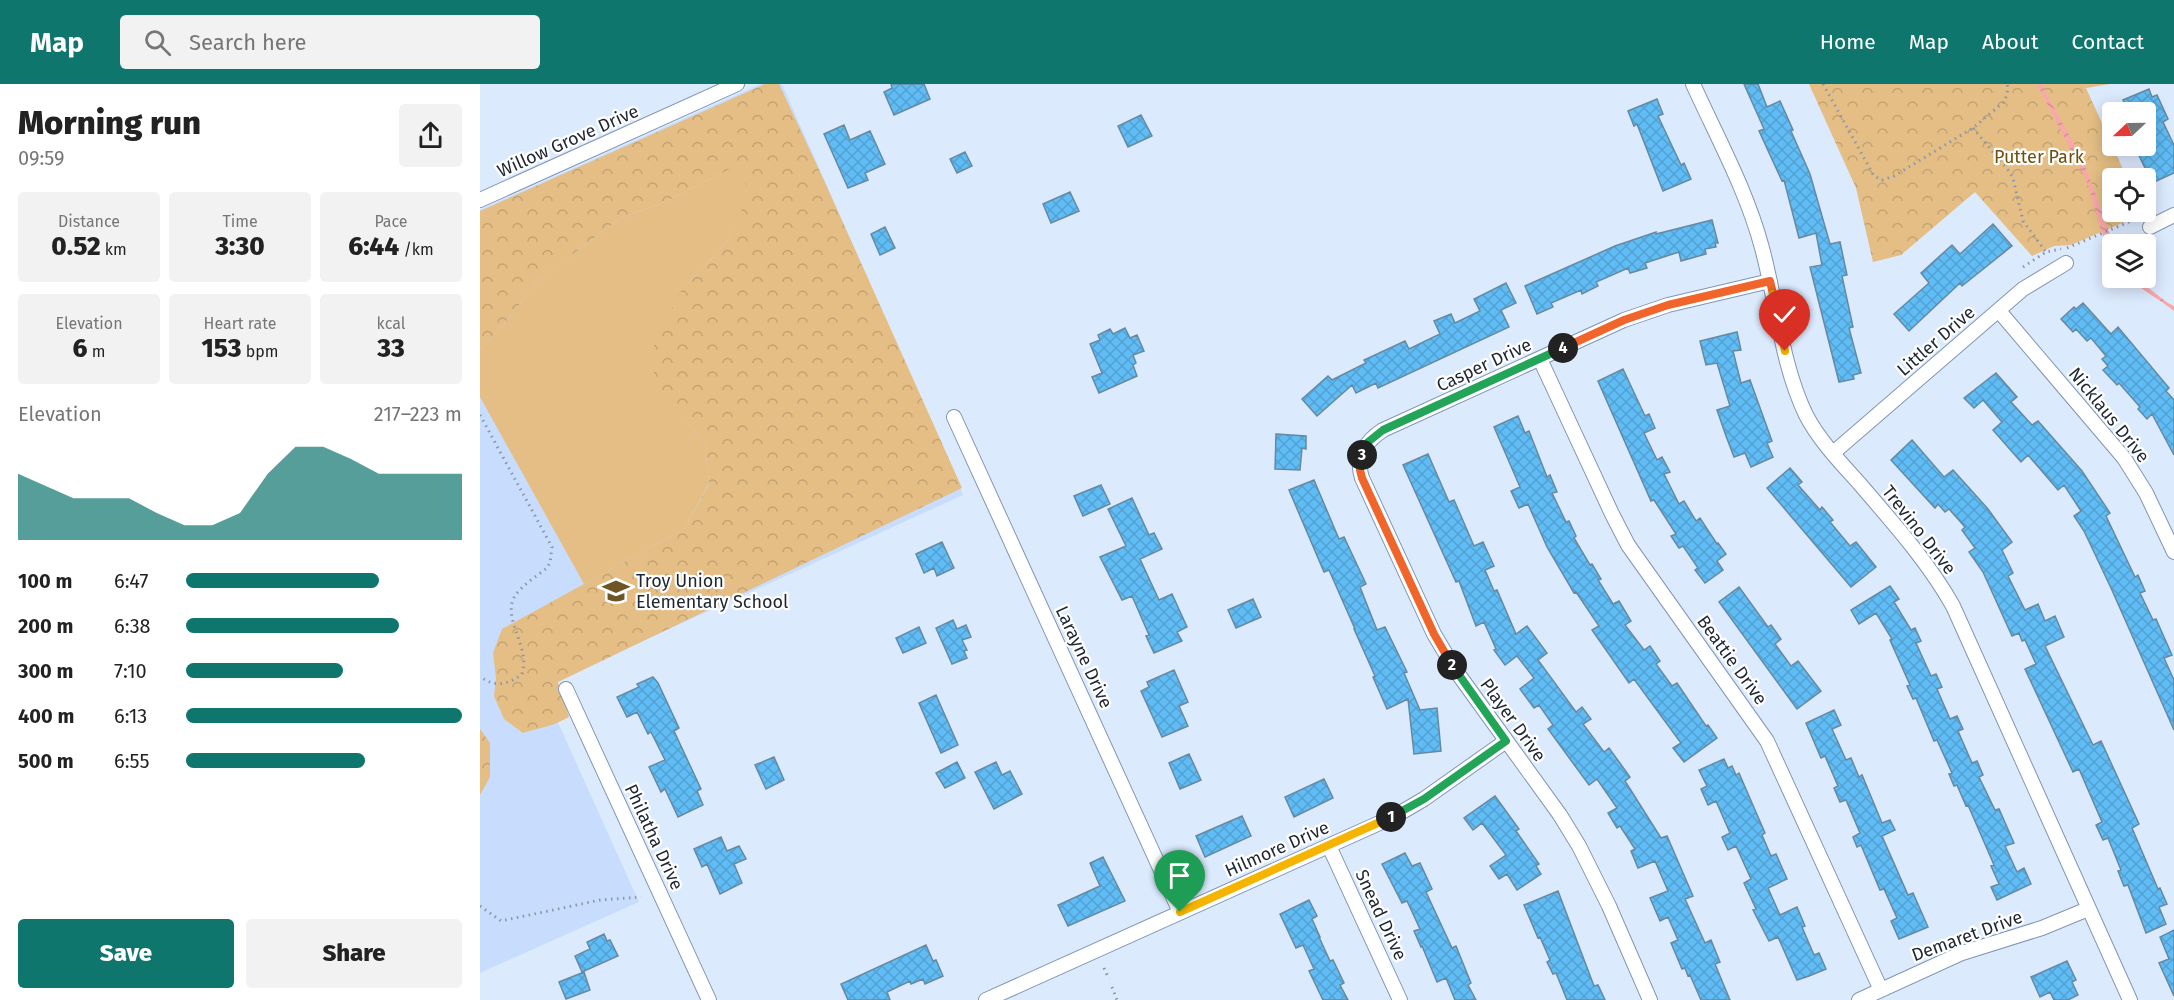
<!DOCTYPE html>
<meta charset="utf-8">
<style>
:root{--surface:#fff;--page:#f2f2f2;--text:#222;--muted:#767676;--accent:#0f766e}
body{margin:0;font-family:"Fira Sans",sans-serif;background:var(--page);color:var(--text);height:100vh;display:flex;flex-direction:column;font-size:22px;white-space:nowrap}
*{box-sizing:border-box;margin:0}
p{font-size:20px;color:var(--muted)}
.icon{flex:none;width:33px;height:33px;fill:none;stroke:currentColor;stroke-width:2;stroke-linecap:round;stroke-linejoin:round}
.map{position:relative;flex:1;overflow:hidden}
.panel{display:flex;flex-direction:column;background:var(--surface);width:480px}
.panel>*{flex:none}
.needle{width:39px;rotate:248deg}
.buttons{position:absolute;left:1622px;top:18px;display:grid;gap:12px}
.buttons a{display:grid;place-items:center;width:54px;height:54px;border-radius:6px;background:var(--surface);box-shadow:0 3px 15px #0003;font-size:30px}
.pin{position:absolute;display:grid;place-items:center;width:51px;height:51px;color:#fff;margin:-62px -26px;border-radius:50% 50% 50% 0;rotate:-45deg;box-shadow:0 0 6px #0007}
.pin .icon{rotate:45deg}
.km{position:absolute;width:30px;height:30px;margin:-15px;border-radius:50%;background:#222;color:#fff;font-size:16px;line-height:30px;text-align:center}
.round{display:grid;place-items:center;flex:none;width:63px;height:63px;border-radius:6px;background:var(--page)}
.overview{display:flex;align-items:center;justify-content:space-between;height:102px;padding:0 18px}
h1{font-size:33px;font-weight:800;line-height:45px}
.metrics{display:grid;grid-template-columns:repeat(3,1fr);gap:9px;height:102px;padding:6px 18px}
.metrics div{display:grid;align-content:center;border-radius:6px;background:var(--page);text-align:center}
.metrics b{font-size:26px;font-weight:800}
.metrics small{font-size:16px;font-weight:400}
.metrics p{font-size:16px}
.chart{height:168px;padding:12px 18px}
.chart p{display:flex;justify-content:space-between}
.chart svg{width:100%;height:108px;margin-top:6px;fill:var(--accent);opacity:.7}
.cta{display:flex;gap:12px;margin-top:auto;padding:12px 18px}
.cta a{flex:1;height:69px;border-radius:6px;background:var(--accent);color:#fff;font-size:24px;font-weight:800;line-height:69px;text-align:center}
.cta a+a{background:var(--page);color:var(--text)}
ul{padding:0 18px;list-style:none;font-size:20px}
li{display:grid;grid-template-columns:96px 72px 1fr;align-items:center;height:45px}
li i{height:15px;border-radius:8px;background:var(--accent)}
header{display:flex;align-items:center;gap:36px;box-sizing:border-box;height:84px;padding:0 30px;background:var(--accent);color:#fff}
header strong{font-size:28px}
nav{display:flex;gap:33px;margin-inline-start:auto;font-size:21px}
.search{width:420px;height:54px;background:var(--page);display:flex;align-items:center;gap:15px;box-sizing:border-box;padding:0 21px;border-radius:6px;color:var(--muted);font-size:22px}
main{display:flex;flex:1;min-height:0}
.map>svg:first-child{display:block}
.built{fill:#c8ddfd}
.grass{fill:#e4be84}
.forest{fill:url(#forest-crowns)}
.water{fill:url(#water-waves)}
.building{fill:url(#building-cross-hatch);stroke:#6789a0;stroke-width:1.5}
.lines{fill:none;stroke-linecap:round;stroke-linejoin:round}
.street-casing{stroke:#8196b5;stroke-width:16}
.path{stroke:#8b97a7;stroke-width:3;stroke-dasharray:1.5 4.5;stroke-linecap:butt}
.street{stroke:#fff;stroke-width:14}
.split-1-casing{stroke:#fff;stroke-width:12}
.split-2-casing{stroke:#fff;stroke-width:12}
.split-3-casing{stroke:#fff;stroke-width:12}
.split-4-casing{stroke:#fff;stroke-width:12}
.split-5-casing{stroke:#fff;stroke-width:12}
.split-6-casing{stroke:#fff;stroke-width:12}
.split-1{stroke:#f5b400;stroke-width:8}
.split-2{stroke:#22a559;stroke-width:8}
.split-3{stroke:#f0652b;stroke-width:8}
.split-4{stroke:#22a559;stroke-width:8}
.split-5{stroke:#f0652b;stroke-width:8}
.split-6{stroke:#f5b400;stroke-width:8}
.labels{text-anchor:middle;stroke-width:4.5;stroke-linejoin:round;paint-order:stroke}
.street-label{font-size:18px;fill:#1e2632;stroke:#fff}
.park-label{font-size:18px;fill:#714f0a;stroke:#fff}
.poi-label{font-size:18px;fill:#1e2632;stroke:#fff;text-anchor:start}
</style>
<header>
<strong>Map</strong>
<div class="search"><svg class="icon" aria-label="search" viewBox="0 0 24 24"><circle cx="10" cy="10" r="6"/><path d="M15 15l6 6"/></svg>Search here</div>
<nav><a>Home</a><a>Map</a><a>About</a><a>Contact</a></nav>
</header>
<main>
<section class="panel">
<div class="overview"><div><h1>Morning run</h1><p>09:59</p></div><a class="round"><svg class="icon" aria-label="share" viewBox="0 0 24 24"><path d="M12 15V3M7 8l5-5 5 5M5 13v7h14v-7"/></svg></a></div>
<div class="metrics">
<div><p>Distance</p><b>0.52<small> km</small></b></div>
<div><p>Time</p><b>3:30</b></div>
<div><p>Pace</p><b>6:44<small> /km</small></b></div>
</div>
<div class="metrics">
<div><p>Elevation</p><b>6<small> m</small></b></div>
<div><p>Heart rate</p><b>153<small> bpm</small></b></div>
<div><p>kcal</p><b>33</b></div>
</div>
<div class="chart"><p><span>Elevation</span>217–223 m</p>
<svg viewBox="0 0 160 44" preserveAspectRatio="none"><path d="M0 44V17L10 22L20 27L30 27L40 27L50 33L60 38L70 38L80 33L90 17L100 6L110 6L120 11L130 17L140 17L150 17L160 17V44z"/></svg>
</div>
<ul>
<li><b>100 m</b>6:47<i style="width:70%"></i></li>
<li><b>200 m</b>6:38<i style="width:77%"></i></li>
<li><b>300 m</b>7:10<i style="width:57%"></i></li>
<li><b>400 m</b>6:13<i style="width:100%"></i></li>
<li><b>500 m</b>6:55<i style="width:65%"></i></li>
</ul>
<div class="cta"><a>Save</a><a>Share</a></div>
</section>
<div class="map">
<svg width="1694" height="916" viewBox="0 0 1694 916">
<defs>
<pattern id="forest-crowns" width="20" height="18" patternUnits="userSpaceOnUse" patternTransform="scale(1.5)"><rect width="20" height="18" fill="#e4be84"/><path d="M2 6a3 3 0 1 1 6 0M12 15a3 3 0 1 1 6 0" fill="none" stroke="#c3a372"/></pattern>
<pattern id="water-waves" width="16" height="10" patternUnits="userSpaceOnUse" patternTransform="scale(1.5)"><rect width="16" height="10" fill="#f9a8aa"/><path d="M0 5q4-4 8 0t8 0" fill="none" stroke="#d59093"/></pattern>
<pattern id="building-cross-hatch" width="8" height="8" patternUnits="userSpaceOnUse" patternTransform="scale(1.5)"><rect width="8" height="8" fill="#5fbcf4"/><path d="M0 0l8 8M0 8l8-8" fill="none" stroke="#52a1d2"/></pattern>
</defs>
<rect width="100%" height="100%" fill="#dceafe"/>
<path class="built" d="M281 0H302L483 411 62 603 159 818 0 889V126Z"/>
<path class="grass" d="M250 85 272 105 247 158 200 208 204 336 225 361 229 399 204 445 104 500 0 313V266L30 233 56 198 141 134 185 118Z"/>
<path class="forest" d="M285 0H299L343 94 482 404 78 598 89 633 75 640 43 649 24 635 14 612 16 594 13 569 22 545 204 445 229 400 225 361 204 336 174 295V260L200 208 247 158 271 105 250 85 185 118 141 134 56 198 30 233 0 266V127Z
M1329 0H1630L1606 4 1647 94H1632V128H1662L1663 130 1591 161 1574 162 1552 172 1495 108 1421 171 1393 178 1376 104Z
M0 645 10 659V693L0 711Z"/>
<path class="water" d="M1557 0H1562C1574 27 1591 51 1603 78 1615 105 1623 134 1634 160H1632V172L1623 152 1607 98Z
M1649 194H1655L1688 219 1694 222V227C1679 215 1663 207 1649 194Z"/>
<path class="building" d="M411 0H444L450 15 414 31 404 8 412 4Z
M1264 0H1278L1287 23 1300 17 1313 46 1311 47 1330 90 1350 160 1360 158 1367 191 1362 192 1373 243 1369 244 1381 289 1373 291 1374 295 1359 298 1330 183 1342 181 1336 149 1319 154 1304 96 1302 97 1279 47 1284 45Z
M1669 5 1672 13 1677 11 1688 35 1683 38 1694 61V89L1672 99 1655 63 1665 62V28H1648L1643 16Z
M1177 15 1183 30 1178 32 1201 81 1204 79 1211 95 1183 107 1157 40 1154 42 1148 27Z
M661 31 672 52 648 63 638 42Z
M364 41 370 56 390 47 405 80 385 89 388 96 368 104 344 50Z
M485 68 492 82 477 89 470 75Z
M590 108 599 127 571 139 563 120Z
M1232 136 1238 159H1235L1236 163 1225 165 1226 170 1201 177 1199 168 1165 179 1167 184 1150 189 1148 184 1116 198 1118 202 1102 210 1101 206 1071 219 1073 223 1057 230 1045 202 1135 162 1176 148V150Z
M1513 140 1532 162 1482 202 1480 199 1429 247 1414 230 1449 199 1441 189 1472 161 1480 170Z
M405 143 415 164 400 171 391 150Z
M1026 199 1036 219 1021 226 1029 243 898 304 896 299 876 309 872 301 837 332 822 315 848 292 852 296 886 279 884 276 925 257 929 265 960 250 954 237 971 230 975 239 1000 227 994 215Z
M1603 219 1631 250 1638 243 1689 304 1686 307 1694 316V371L1672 330 1667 335 1658 325 1660 323 1639 299 1637 301 1623 286 1628 282 1622 275 1626 272 1611 254 1607 257 1596 245 1593 248 1581 235 1594 223 1596 225Z
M645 244 650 254 657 251 664 267 653 271 656 279 653 281 657 292 619 309 612 293 622 289 610 260 620 256 618 251 630 245 633 250Z
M1257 248 1261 266 1253 267 1261 299 1270 296 1292 357 1287 359 1293 373 1271 383 1265 369 1254 373 1246 352 1237 326 1250 322 1237 279 1226 281 1220 257Z
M1143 285 1165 332 1169 330 1175 344 1164 349 1177 376 1182 373 1190 388 1184 390 1199 420 1204 417 1216 437 1220 434 1237 460 1238 459 1246 470 1237 477 1243 486 1225 499 1215 486 1218 484 1203 462 1199 464 1191 452 1196 450 1174 416 1171 417 1118 297Z
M1516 289 1537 313 1531 318 1552 341 1558 337 1602 387 1630 429 1626 432 1655 493 1658 491 1665 507 1660 509 1673 536 1676 535 1692 571 1684 574 1694 596V646L1631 504 1604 447 1594 432 1601 427 1584 401 1578 406 1548 371 1541 378 1513 346 1522 338 1503 316 1494 324 1484 314Z
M1038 332 1045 349 1049 347 1067 393 1070 391 1077 408 1072 409 1086 438 1089 437 1096 452 1094 454 1110 481 1112 480 1121 495 1118 496 1133 520 1139 517 1151 537 1145 541 1164 566 1170 562 1180 577 1176 580 1192 602 1197 599 1226 642 1228 641 1237 654 1204 678 1193 664 1201 659 1154 595 1149 599 1112 546 1119 542 1096 508 1094 509 1067 463 1048 420 1039 424 1031 407 1040 403 1014 343Z
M796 350 826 352V365L822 364 820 386 795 385Z
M1432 356 1464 393 1473 386 1508 425 1532 458 1522 466 1533 489 1528 492 1545 526 1558 520 1565 537 1575 532 1584 553 1565 562 1613 661 1621 657 1659 740 1652 744 1678 805 1680 804 1687 820 1679 823 1686 840 1666 849 1648 801 1644 802 1638 787 1641 786 1628 754 1623 756 1616 741 1622 738 1599 685 1593 688 1545 585 1556 580 1545 556 1542 557 1539 549 1532 552 1503 488 1489 468 1495 464 1482 446 1485 443 1469 425 1465 428 1458 420 1455 424 1411 376Z
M948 370 969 418 974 416 994 462 1003 458 1014 482 1005 486 1014 507 1017 506 1036 550 1047 542 1067 569 1058 576 1096 628 1102 623 1111 635 1103 640 1124 668 1129 664 1150 693 1145 697 1181 754 1187 752 1213 812 1205 815 1225 859 1231 856 1240 878 1235 880 1250 916H1221L1210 891 1208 892 1205 884 1202 885 1191 859 1198 856 1188 833 1180 837 1170 814 1188 807 1175 777 1158 784 1151 767 1155 765 1140 742 1137 744 1128 729 1137 724 1117 695 1109 701 1068 645 1073 641 1059 621 1054 624 1040 605 1054 594 1037 572 1025 581 1014 566 1016 565 1004 538 996 542 979 497 976 498 923 381Z
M1310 384 1322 398 1318 401 1340 426 1342 423 1353 436 1350 438 1370 462 1376 458 1396 483 1371 503 1287 404Z
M834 396 859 455 864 453 886 500 880 503 897 546 905 543 927 588 924 589 940 626 957 624 961 667 934 670 928 615 907 625 893 593 895 592 874 545H875L849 486 844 488 809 406Z
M621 401 630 420 603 432 594 412Z
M652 414 669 451 674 449 682 465 660 475 679 516 692 510 707 543 697 548 702 557 674 569 666 552 669 551 652 512 642 516 620 473 646 462 628 425Z
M462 458 474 484 457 492 454 484 444 489 436 470Z
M1410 502 1419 515 1414 518 1431 546 1435 544 1441 557 1436 559 1451 592 1456 590 1462 603 1457 605 1470 635 1477 632 1483 645 1478 647 1492 679 1497 677 1503 691 1499 693 1515 726 1519 725 1534 759 1525 762 1537 788 1544 784 1551 800 1517 816 1511 803 1519 800 1511 782 1514 781 1488 721 1486 722 1477 701 1474 702 1469 690 1472 689 1457 656 1454 657 1436 614 1433 615 1427 602 1430 601 1410 556 1412 555 1396 529 1379 540 1371 526Z
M1259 503 1288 543 1291 541 1301 555 1295 560 1311 582 1318 577 1341 607 1317 625 1239 518Z
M773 515 781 533 756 544 748 526Z
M473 536 477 545 486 541 491 553 482 556 487 566 484 567 487 574 472 580 456 544Z
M439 543 446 559 423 569 416 554Z
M694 586 708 618 699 622 708 642 682 653 661 607 669 603 667 598Z
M173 593 178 599 199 644 194 647 221 705 217 707 223 721 198 733 185 705 181 708 169 683 185 676 171 648 168 650 157 628 147 633 137 613 159 603 157 600Z
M456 611 478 661 461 669 439 619Z
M1354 626 1361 641 1352 645 1366 676 1371 674 1379 693 1382 691 1402 739 1410 736 1415 746 1402 752 1428 811 1433 809 1448 843 1419 855 1411 837 1417 834 1404 805 1400 806 1381 761 1377 763 1373 753 1380 749 1366 716 1360 718 1354 704 1358 702 1345 672 1341 674 1326 639Z
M709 670 721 696 700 705 689 679Z
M294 673 304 696 286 705 275 681Z
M1244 675 1248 684 1252 682 1256 691 1259 689 1285 749 1282 751 1291 772 1296 770 1307 795 1288 804 1300 831 1317 823 1325 842 1322 843 1334 871 1339 869 1346 885 1329 892 1317 896 1298 853 1289 857 1273 826 1276 825 1264 799 1271 795 1256 762 1248 766 1242 753 1250 749 1236 717 1228 721 1221 705 1227 702 1219 686Z
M477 678 485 694 465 704 456 689Z
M516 678 522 691 530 687 542 710 514 725 495 688Z
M844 695 853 714 814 733 805 713Z
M1015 712 1039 745 1036 747 1059 780 1056 782 1061 790 1037 806 1027 790 1019 795 1010 782 1026 771 1002 739 993 746 984 734Z
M762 732 771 752 725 773 716 752Z
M241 753 247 767 259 762 266 775 254 780 262 799 240 810 227 780 222 783 214 765Z
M925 769 932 782 940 779 952 805 946 808 972 864 976 862 991 899 988 901 996 916H975L966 894 957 898 942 862 941 863 934 847 940 845 927 817 922 819 902 780Z
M623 773 645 817 588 842 578 821 620 802 610 779Z
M1078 807 1114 902 1118 901 1125 916H1087L1076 889 1073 890 1067 878 1070 876 1060 853 1058 854 1044 821Z
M829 816 837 832 832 835 840 853H839L850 877 853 876 864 899 860 901 868 916H843L829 887 834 885 823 861 816 864 800 830Z
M1694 846V912L1679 879 1689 875 1680 853Z
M124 850 127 857 130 856 138 872 102 888 95 872 110 865 107 858Z
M446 861 453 877 456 876 463 892 445 900 443 895 431 900 430 897 407 908 410 916H368L361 900Z
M1587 877 1596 896 1592 898 1598 911 1588 916H1574L1570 908 1560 913 1551 893Z
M104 888 110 906 86 915 79 898Z"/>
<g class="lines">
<defs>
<path id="street" d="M1213 0C1237 53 1267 107 1282 164 1297 219 1301 279 1326 331 1339 356 1360 378 1379 399 1413 439 1447 476 1473 522L1650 916
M0 116 257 0
M1670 143 1694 131
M1519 227 1644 374 1666 409 1694 468
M1060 275 1132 430 1148 461 1287 657 1401 906
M474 333 700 828
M1353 369 1543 205 1586 179
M86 605 229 916
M849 762 920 916
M506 916 915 732 944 715 1026 657
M1170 916 1129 822 1099 762 1080 731 976 587 954 550 882 394C875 373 886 357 903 346L1144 236 1188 221 1290 197
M1379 916 1482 869 1562 844 1608 825"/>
</defs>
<use href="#street" class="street-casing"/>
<path class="path" d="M1343 0 1394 92 1402 96 1414 92 1493 44 1525 17 1528 5 1527 0
M1493 44 1528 86 1533 94 1543 137 1566 168
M1587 164 1656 135 1662 129 1665 130
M1543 183 1566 168 1581 165
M0 331 72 463 70 479 67 484C57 492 42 501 35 512 21 534 51 563 42 590 28 601 14 604 0 592
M0 822 21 837 120 816 161 813
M624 884 629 895
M632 903 637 916"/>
<use href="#street" class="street"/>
</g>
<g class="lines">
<defs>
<path id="split-1" d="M700 828 911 733"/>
<path id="split-2" d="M911 733 944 715 1026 657 972 581"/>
<path id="split-3" d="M882 371 880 386 882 394 954 550 972 581"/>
<path id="split-4" d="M882 371 888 358 903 346 1083 264"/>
<path id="split-5" d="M1083 264 1144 236 1188 221 1290 197 1293 210"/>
<path id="split-6" d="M1293 210 1305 267"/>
</defs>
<use href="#split-1" class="split-1-casing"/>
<use href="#split-2" class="split-2-casing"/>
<use href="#split-3" class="split-3-casing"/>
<use href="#split-4" class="split-4-casing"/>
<use href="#split-5" class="split-5-casing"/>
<use href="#split-6" class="split-6-casing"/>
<use href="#split-1" class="split-1"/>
<use href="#split-2" class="split-2"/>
<use href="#split-3" class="split-3"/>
<use href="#split-4" class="split-4"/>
<use href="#split-5" class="split-5"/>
<use href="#split-6" class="split-6"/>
</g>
<defs>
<symbol id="school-bare" viewBox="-9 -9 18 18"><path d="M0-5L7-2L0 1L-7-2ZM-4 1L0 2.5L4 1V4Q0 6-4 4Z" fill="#6f5426" stroke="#fff" stroke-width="2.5" paint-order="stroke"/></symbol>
</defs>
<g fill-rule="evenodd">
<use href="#school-bare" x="117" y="488" width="38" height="38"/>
</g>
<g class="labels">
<g class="street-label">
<text transform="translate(88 57) rotate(-24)" y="6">Willow Grove Drive</text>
<text transform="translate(1456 257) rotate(-41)" y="6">Littler Drive</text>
<text transform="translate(1004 281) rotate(-25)" y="6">Casper Drive</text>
<text transform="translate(1629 331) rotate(51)" y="6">Nicklaus Drive</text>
<text transform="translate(1439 446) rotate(52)" y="6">Trevino Drive</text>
<text transform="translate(604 573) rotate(65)" y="6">Larayne Drive</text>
<text transform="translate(1252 576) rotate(54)" y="6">Beattie Drive</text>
<text transform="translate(1033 636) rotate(54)" y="6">Player Drive</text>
<text transform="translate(174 753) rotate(65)" y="6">Philatha Drive</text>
<text transform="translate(797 765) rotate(-24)" y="6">Hilmore Drive</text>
<text transform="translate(901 831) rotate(65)" y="6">Snead Drive</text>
<text transform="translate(1487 852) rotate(-20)" y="6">Demaret Drive</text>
</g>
<g class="park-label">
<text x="1559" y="79">Putter Park</text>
</g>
<g class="poi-label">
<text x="156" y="503">Troy Union<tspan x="156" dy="21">Elementary School</tspan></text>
</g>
</g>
</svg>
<div class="buttons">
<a><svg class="needle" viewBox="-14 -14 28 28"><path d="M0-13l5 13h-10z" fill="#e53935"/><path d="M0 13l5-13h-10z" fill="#767676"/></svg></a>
<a><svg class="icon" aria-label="locate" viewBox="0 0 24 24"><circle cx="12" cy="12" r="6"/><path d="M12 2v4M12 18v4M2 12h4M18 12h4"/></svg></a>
<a><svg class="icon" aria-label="layers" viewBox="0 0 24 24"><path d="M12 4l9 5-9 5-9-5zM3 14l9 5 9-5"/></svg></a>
</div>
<div class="pin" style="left:700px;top:828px;background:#1e9e55"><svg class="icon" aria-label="arrive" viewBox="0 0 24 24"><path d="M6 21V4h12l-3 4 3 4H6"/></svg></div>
<div class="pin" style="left:1305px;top:267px;background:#d93025"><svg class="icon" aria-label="check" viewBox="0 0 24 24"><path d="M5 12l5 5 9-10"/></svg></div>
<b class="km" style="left:911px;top:733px">1</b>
<b class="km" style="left:972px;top:581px">2</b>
<b class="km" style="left:882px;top:371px">3</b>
<b class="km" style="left:1083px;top:264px">4</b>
</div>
</main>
